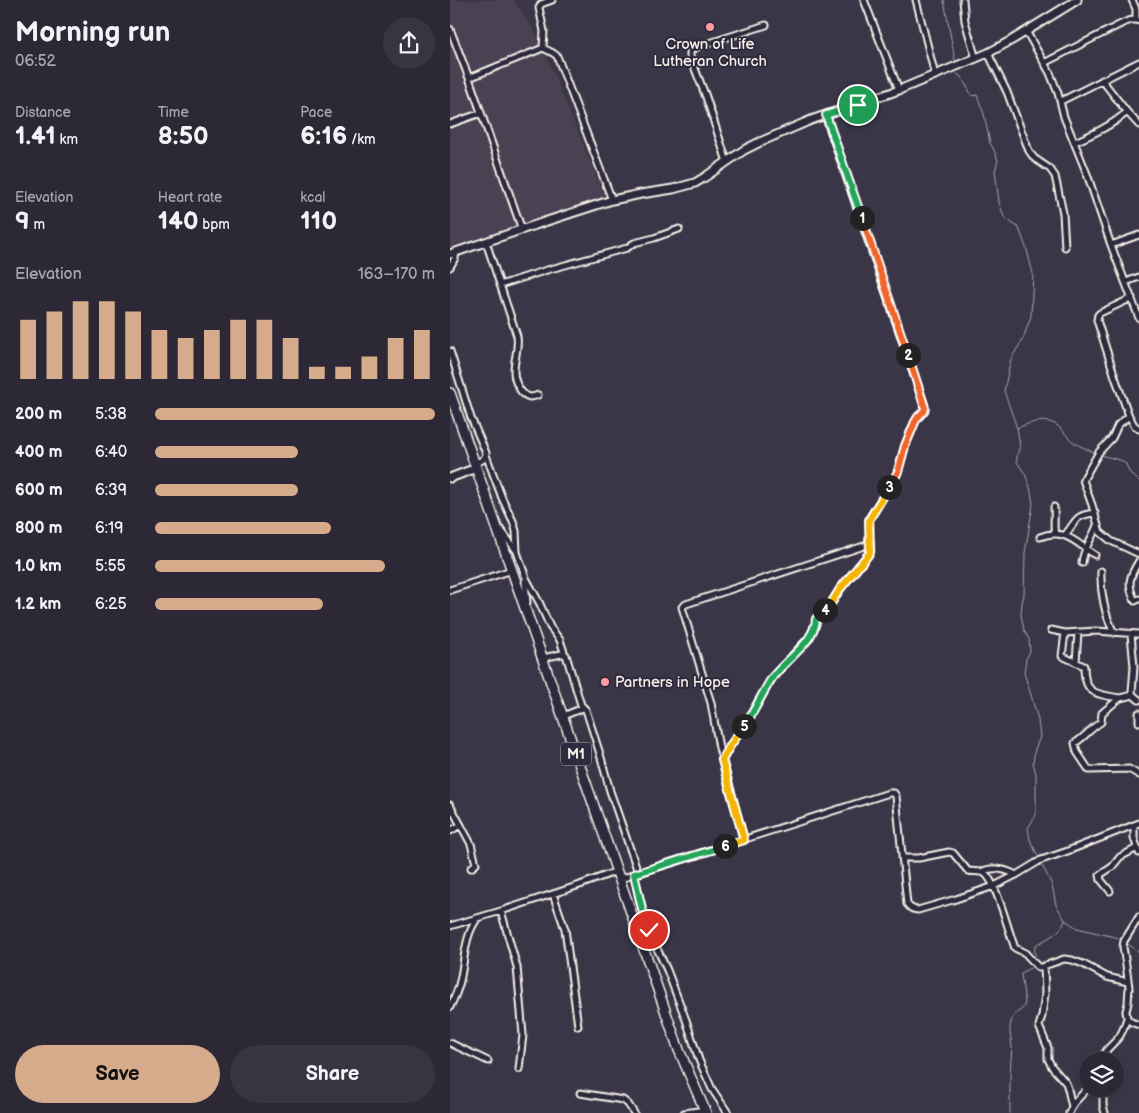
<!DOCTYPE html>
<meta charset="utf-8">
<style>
:root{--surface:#2c2835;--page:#383441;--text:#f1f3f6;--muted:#a6a6ad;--line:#484450;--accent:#d6ab8b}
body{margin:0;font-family:"Balsamiq Sans",sans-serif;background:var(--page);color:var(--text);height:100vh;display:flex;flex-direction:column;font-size:19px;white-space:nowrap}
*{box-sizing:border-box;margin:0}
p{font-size:16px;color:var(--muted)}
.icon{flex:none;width:28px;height:28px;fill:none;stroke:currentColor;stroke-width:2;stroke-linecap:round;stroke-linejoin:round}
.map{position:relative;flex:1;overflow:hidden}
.panel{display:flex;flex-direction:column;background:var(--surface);width:450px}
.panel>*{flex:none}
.fabs{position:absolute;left:629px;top:1052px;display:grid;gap:10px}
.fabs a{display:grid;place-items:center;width:45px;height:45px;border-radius:50%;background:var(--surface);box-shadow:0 1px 4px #0004,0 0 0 1px var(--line);font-size:25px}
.pin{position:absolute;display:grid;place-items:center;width:42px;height:42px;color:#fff;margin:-21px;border:2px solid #fff;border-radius:50%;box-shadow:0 1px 5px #0007}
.km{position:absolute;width:25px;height:25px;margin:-12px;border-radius:50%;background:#222;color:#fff;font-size:14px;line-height:25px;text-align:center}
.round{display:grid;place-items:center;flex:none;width:52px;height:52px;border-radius:26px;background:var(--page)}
.head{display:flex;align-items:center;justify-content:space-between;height:85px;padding:0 15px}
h1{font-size:28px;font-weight:600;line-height:38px}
.stats{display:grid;grid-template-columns:repeat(3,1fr);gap:8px;height:85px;padding:5px 15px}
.stats div{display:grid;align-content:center}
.stats b{font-size:25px;font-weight:600}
.stats small{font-size:14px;font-weight:400}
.stats p{font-size:14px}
.chart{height:140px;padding:10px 15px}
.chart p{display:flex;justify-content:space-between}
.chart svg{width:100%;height:90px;margin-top:5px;stroke:var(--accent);stroke-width:6}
.action{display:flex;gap:10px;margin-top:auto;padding:10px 15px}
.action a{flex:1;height:58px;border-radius:30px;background:var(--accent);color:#111;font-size:20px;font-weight:600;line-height:58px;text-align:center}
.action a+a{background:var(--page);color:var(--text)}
ul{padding:0 15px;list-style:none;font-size:16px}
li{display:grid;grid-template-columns:80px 60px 1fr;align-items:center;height:38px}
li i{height:12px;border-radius:6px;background:var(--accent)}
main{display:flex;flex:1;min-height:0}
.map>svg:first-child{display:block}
.built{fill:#484352}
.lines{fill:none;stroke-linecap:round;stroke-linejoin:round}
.stream{stroke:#aaa6a7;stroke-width:1}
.street-casing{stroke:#f4f1e8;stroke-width:9}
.secondary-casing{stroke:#f4f1e8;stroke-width:11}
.highway-casing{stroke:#f4f1e8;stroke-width:12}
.street{stroke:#2f2a3d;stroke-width:5}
.secondary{stroke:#2f2a3d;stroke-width:7}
.highway{stroke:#2f2a3d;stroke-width:9}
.split-1-casing{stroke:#fff;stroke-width:10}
.split-2-casing{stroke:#fff;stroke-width:10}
.split-3-casing{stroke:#fff;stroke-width:10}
.split-4-casing{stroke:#fff;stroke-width:10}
.split-5-casing{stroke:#fff;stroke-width:10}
.split-6-casing{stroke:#fff;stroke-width:10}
.split-7-casing{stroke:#fff;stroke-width:10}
.split-1{stroke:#22a559;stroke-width:6}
.split-2{stroke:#f0652b;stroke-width:6}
.split-3{stroke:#f0652b;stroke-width:6}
.split-4{stroke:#f5b400;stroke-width:6}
.split-5{stroke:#22a559;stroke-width:6}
.split-6{stroke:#f5b400;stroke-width:6}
.split-7{stroke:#22a559;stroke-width:6}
.poi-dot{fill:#ff9aa2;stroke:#2f2a3d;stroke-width:2}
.labels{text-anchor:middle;stroke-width:4;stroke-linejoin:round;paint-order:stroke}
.shield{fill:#2f2a3d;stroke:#b9b5b5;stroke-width:1}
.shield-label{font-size:14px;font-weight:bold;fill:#f4f1e8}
.poi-label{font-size:15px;fill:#f4f1e8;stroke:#2f2a3d}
</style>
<main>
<section class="panel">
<div class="head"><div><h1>Morning run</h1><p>06:52</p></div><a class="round"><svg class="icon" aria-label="share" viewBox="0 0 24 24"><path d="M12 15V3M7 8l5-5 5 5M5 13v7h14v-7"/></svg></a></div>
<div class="stats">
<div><p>Distance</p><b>1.41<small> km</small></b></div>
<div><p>Time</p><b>8:50</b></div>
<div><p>Pace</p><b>6:16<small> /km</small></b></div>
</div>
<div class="stats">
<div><p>Elevation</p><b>9<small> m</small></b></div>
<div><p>Heart rate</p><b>140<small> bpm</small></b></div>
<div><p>kcal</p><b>110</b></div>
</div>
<div class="chart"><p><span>Elevation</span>163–170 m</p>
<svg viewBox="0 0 160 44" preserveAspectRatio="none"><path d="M5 44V15M15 44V11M25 44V6M35 44V6M45 44V11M55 44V20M65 44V24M75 44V20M85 44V15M95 44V15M105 44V24M115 44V38M125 44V38M135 44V33M145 44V24M155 44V20"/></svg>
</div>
<ul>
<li><b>200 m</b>5:38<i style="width:100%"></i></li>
<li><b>400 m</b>6:40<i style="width:51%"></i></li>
<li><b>600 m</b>6:39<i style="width:51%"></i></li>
<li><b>800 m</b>6:19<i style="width:63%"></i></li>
<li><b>1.0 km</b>5:55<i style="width:82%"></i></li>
<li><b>1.2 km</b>6:25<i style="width:60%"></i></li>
</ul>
<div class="action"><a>Save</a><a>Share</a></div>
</section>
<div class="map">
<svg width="689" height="1113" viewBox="0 0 689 1113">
<rect width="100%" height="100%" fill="#3b3647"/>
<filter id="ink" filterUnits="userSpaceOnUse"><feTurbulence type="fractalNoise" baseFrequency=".02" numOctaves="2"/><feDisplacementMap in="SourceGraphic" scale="10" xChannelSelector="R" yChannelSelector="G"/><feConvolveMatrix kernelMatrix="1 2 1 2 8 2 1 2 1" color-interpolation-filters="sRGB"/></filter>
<g filter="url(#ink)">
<path class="built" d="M0 0H63L88 36 155 198 0 247Z"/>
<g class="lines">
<path class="stream" d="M494 0 505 60
M507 74 512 78 522 96 527 95 534 114 540 143 543 148 548 160 545 171 549 202 554 217 569 228 577 250 583 274 581 316 573 339 561 359 554 391 567 428 570 446 567 455V462L575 474 580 487 583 504 575 553 574 595 572 603 571 615 574 630 579 639 580 651 576 659 574 673 581 695 588 720 590 737 585 749 583 763 586 774V815L578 828 580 840 588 856
M567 428C580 423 595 417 608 426 614 431 618 439 625 443 631 447 639 450 646 453
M650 455 670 460 676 464 679 472 689 481
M591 863 602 885 606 905 615 920 627 928 669 938 672 940
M675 942 689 952
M585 961C586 955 583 950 586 945 596 939 613 932 615 920
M560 1113V1075L562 1046 560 1032V1026L562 1019 564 1015 573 1008 575 1003 571 974C575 969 581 970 584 965"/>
<defs>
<path id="street" d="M102 0 91 4 89 8 94 31 93 48 103 53 107 56 162 200
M414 0 449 90
M466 0 485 75
M513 0 515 21 526 59
M682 0 686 9V20
M0 29 19 78 72 230
M576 31 600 73 608 93 614 117 637 174 661 245 689 318
M538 53 557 92 579 151 584 158 600 169 605 176 613 213 615 247
M594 63 669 25C675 22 683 18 689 21
M19 78 93 48
M652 80 677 112 689 125
M611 101 689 62
M0 124 31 113
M625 142C643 134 661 126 677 112
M277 162 256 97 240 56V52L244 48 316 25
M36 242 67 336C69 349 64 359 64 371 64 381 70 395 80 397 83 397 86 396 88 395
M661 245 689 235
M0 267 5 258 6 252
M676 282 689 277
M50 285 97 270 177 248 184 243 204 238 229 229
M682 298 650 313 648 315 647 320 665 377 679 416 684 425 689 429
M0 351 21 418 36 453C36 460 30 461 25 463
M679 416 668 425 662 438 649 452 633 480 642 505 650 532 661 541 689 554
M36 455 52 498 63 521 66 531 67 552 76 578 90 604 100 627 110 640 115 655
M604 507C605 515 603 527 605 534
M51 530 66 550
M615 535C627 521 624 515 645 513
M590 537C614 527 626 543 645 555
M689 561C679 577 677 584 685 601L689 599
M632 563C633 548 643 538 647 525
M651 571C650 591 655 615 664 633
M75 581 77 603
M0 590 62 570
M601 630 615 633 646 631 689 634
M615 633 612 656 634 666C634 694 645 694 670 698
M681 634 684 667 682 692 683 695 689 700
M93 658 111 654H114L116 655 131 705 136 710 150 754 160 791 188 872
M626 662 628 632
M683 695 670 698 652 713 651 722C641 728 635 737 625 743L627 752 639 770 679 769 689 775
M689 713V722
M113 716 133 708
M272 760 280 746 297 721 323 677 352 645 359 639 366 623V619L382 602 390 589 418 555 420 552V541
M0 805 21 844 26 864 21 868
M684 825V838L689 853
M0 831 11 825
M294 840 269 748 261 703 232 607 236 604 417 545C422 537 418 526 420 517L446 476 455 446 465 422 468 417 474 411V404L375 115
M452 858H469L499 852 503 853 518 871C523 872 530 871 534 873 546 879 559 934 565 948L575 953 588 967H591L614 959 622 960 633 964 657 977 678 982
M531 872C543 866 555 869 566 875
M184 874 192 909 203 940 217 970 236 1020 249 1060 262 1089 278 1113
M170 879 439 793H444L446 796 457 904C460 908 463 910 468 910L506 899 544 886 566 875 591 860 615 852 689 823
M660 891 651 880 650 875 662 867 670 857 687 848
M103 894 115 929 128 1026
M51 911 67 967 73 1035 69 1069
M689 917 674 941 673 947 676 965 679 987 678 1003 676 1011 677 1018 681 1022 689 1025
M0 926 51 911 130 885 167 871
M594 966 595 994 592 1016 589 1026 598 1048V1059L602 1067 616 1083 618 1089 622 1107
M0 1007C4 999 8 990 10 981 15 960 14 935 28 918
M0 1043 38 1061
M652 1061C655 1048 661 1047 669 1037 673 1032 675 1024 677 1018
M653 1089V1106L655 1113
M130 1093 173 1100 178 1104 184 1113
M234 1113 255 1110
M619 1113 624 1103 638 1088"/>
<path id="secondary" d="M0 254 94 222 162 200 191 194 223 189 245 183 255 177 294 150 310 142 361 120 449 90 538 53 562 40 627 0
M0 478 26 468"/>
<path id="highway" d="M0 393 229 1050 256 1113"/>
</defs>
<use href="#street" class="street-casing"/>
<use href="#secondary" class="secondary-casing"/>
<use href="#highway" class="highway-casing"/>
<use href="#street" class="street"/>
<use href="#secondary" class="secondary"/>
<use href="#highway" class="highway"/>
</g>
</g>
<g class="lines" filter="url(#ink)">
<defs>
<path id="split-1" d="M408 105 376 115 412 218"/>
<path id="split-2" d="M412 218 458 355"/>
<path id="split-3" d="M439 487 448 472 455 446 465 422 468 417 474 411 475 408 458 355"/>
<path id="split-4" d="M375 610 382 602 390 589 418 555 420 552 419 520 439 487"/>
<path id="split-5" d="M294 726C305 711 312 693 322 678 335 660 365 642 366 619L375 610"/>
<path id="split-6" d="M275 846 294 840 272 760 280 746 294 726"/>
<path id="split-7" d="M199 930 192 909 184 874 275 846"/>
</defs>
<use href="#split-1" class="split-1-casing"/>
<use href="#split-2" class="split-2-casing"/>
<use href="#split-3" class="split-3-casing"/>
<use href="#split-4" class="split-4-casing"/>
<use href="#split-5" class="split-5-casing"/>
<use href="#split-6" class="split-6-casing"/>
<use href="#split-7" class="split-7-casing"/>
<use href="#split-1" class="split-1"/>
<use href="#split-2" class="split-2"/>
<use href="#split-3" class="split-3"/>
<use href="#split-4" class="split-4"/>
<use href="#split-5" class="split-5"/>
<use href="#split-6" class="split-6"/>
<use href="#split-7" class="split-7"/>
</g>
<g class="poi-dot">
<circle cx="260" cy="27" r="5"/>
<circle cx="155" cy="682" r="5"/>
</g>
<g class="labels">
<rect class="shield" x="111" y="742.5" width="30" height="23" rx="4"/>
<g class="shield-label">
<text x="126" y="759">M1</text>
</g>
<g class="poi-label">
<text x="260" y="49">Crown of Life<tspan x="260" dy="17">Lutheran Church</tspan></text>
<text x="165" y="687" text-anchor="start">Partners in Hope</text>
</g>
</g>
</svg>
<div class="fabs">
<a><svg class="icon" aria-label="layers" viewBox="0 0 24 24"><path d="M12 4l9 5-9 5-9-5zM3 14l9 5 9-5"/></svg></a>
</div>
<div class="pin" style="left:408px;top:105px;background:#1e9e55"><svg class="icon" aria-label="arrive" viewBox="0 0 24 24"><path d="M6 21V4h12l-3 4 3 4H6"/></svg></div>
<div class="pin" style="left:199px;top:930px;background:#d93025"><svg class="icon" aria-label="check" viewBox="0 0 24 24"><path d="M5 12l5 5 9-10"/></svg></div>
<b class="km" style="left:412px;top:218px">1</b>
<b class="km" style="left:458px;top:355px">2</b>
<b class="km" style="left:439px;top:487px">3</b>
<b class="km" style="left:375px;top:610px">4</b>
<b class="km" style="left:294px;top:726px">5</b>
<b class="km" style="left:275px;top:846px">6</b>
</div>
</main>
